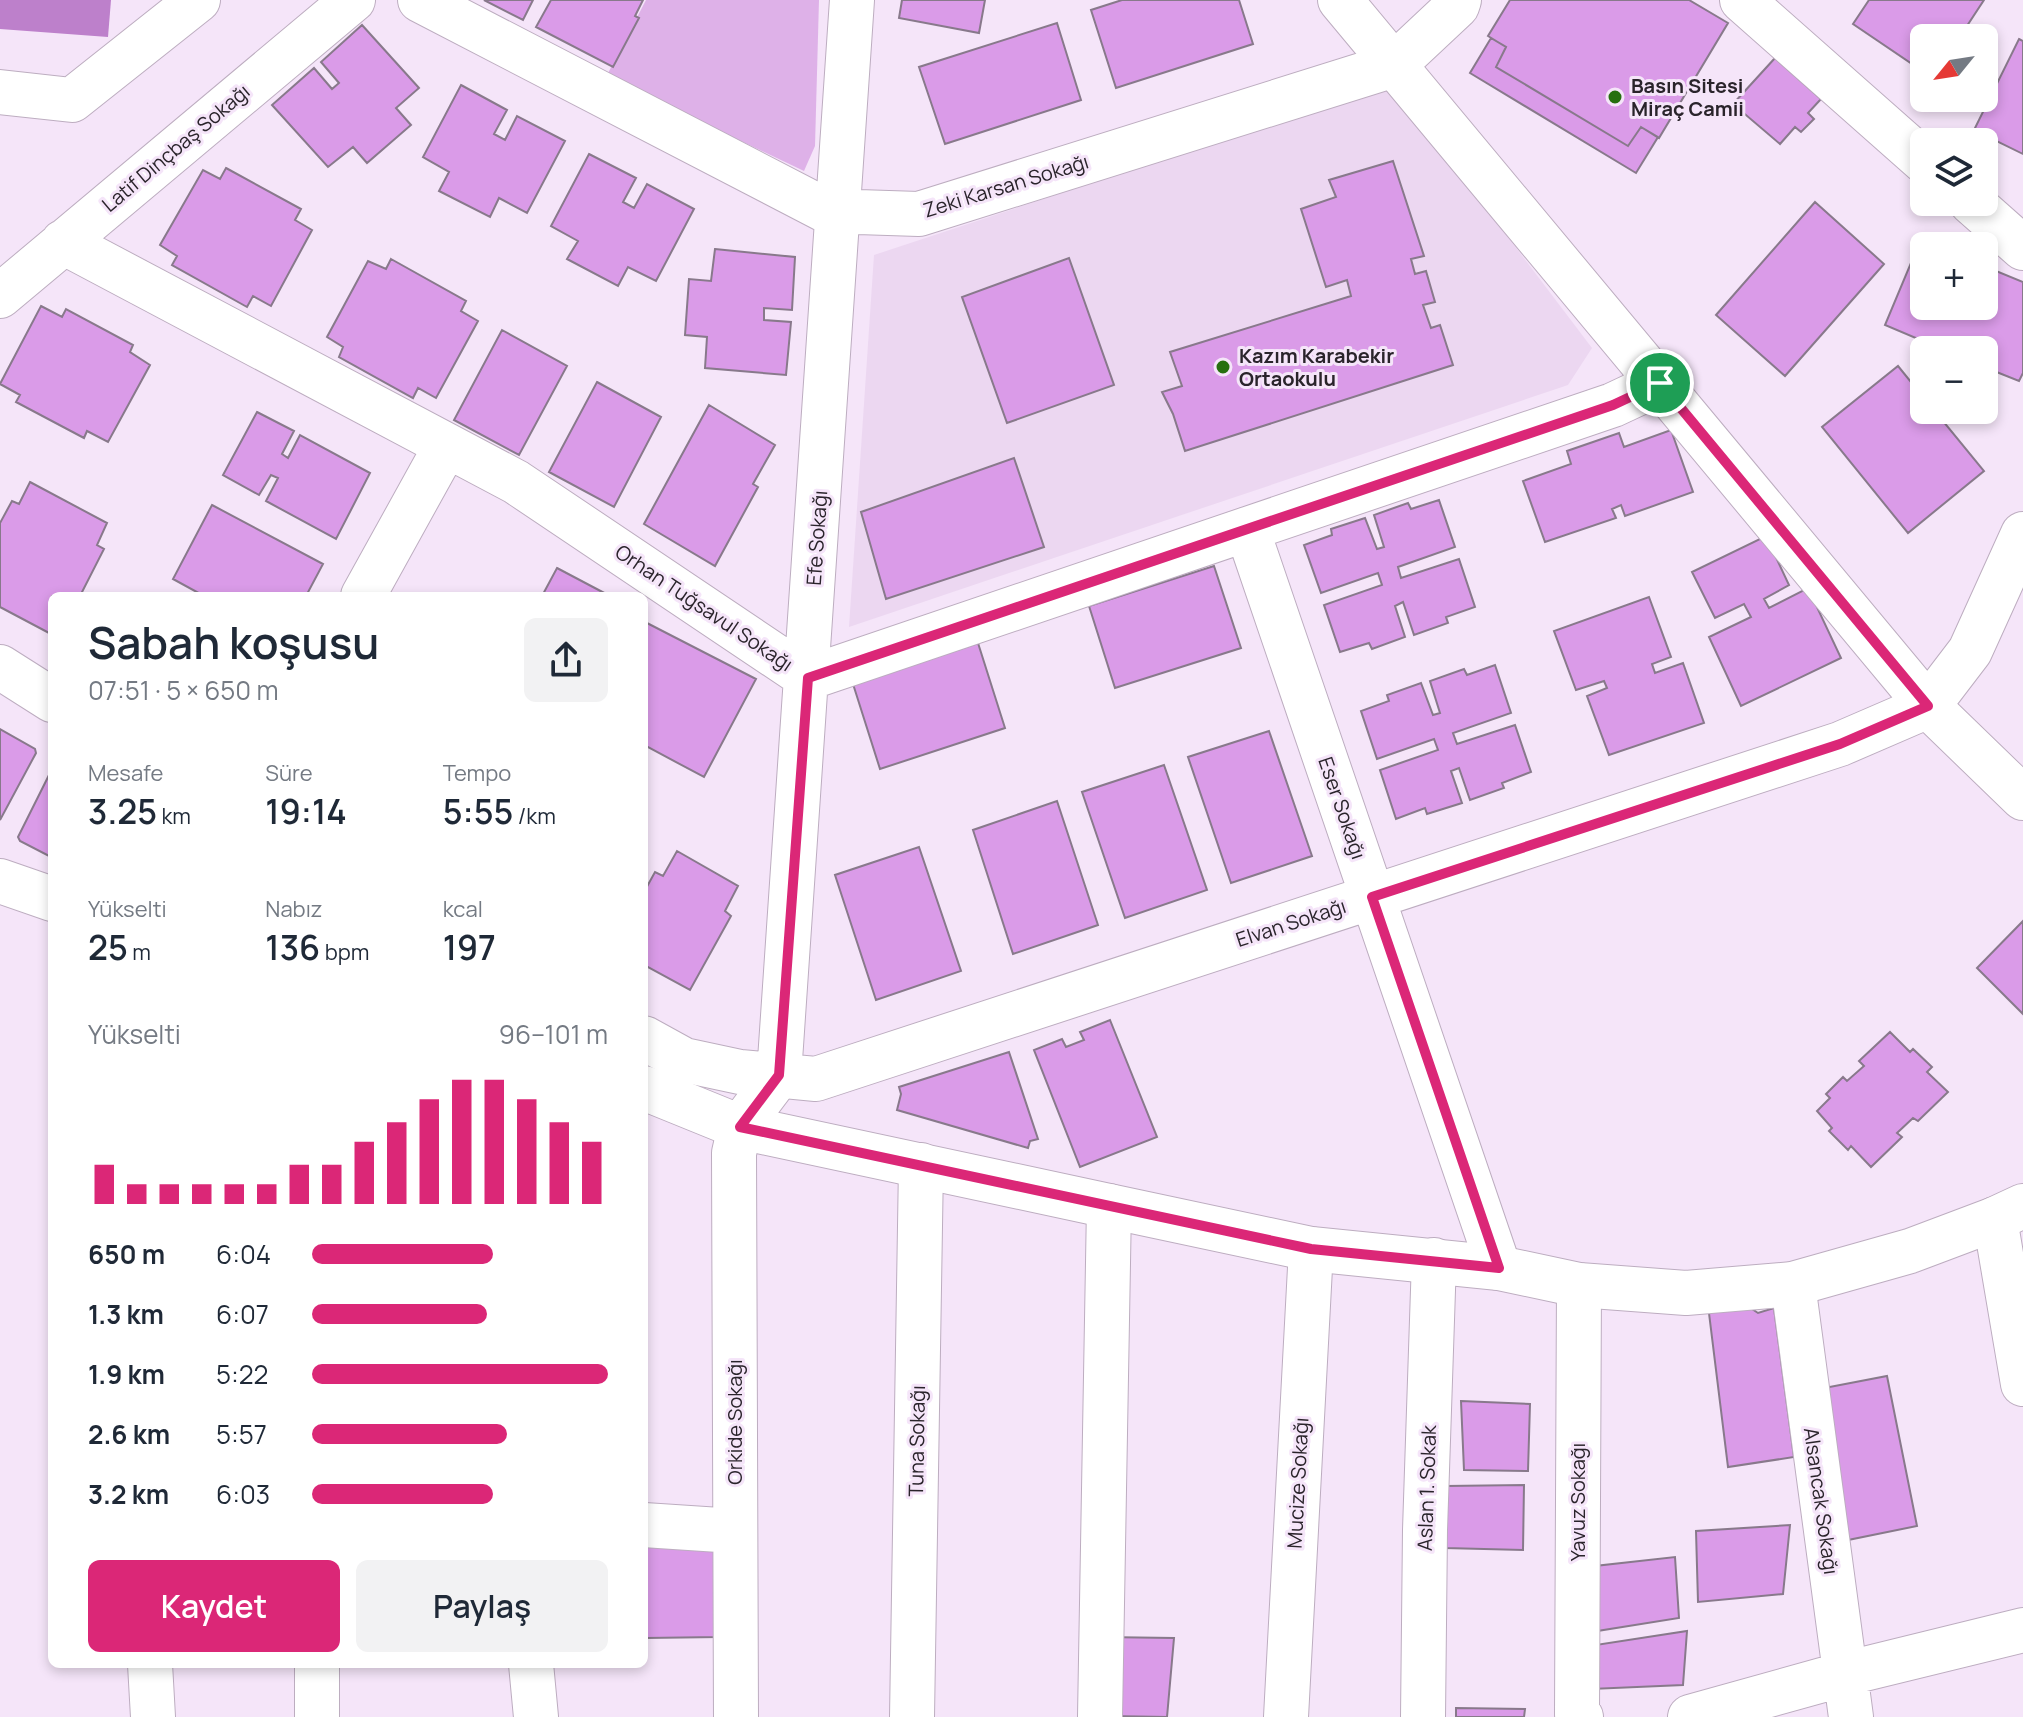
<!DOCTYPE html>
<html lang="tr">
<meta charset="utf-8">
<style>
:root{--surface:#fff;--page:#f2f2f3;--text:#1f2937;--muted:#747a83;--accent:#db2777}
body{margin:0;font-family:Manrope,sans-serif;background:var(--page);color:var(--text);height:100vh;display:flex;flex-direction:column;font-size:30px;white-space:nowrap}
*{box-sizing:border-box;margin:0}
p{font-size:26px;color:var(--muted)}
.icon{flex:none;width:44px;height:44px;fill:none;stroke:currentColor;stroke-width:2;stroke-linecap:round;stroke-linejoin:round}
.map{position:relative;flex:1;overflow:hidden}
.side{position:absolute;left:48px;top:592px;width:600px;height:1076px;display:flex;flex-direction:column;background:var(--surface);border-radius:12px;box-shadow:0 4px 12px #0003}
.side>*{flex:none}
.needle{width:52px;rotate:240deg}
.tools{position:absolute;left:1910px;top:24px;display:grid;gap:16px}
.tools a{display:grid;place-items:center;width:88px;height:88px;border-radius:12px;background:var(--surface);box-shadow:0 4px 12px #0003;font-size:40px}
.pin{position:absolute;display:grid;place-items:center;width:68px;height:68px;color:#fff;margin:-34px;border:4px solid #fff;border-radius:50%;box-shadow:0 2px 8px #0007}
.round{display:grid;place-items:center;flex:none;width:84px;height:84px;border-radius:12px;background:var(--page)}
.head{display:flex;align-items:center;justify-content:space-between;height:136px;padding:0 40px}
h1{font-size:44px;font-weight:600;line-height:60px}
.stats{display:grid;grid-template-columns:repeat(3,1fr);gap:12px;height:136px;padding:8px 40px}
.stats div{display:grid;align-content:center}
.stats b{font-size:34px;font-weight:600}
.stats small{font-size:22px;font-weight:400}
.stats p{font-size:22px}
.chart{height:224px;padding:16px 40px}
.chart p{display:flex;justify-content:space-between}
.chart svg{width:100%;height:144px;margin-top:8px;stroke:var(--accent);stroke-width:6}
.button{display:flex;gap:16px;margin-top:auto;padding:16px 40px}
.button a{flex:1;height:92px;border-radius:12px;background:var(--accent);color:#fff;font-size:32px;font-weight:600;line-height:92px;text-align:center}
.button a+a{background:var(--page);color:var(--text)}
ul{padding:0 40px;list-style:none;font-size:26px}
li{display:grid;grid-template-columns:128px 96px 1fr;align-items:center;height:60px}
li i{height:20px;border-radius:10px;background:var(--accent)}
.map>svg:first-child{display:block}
.built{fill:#ecd7f1}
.green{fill:#deb1e8}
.water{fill:#bd80cb}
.building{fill:#da9be8;stroke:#88798b;stroke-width:2}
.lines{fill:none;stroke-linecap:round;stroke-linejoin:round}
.minor-casing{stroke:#bdadc0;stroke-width:46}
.secondary-casing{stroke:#bdadc0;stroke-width:46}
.minor{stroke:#fff;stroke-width:44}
.secondary{stroke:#fff;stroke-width:44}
.route-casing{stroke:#fff;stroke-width:16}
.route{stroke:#db2777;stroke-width:10}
.poi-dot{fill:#266f0f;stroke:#f5e5f9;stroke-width:3}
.labels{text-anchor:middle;stroke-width:6;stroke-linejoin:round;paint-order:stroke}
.poi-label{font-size:20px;font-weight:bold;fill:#2a242b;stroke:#f5e5f9;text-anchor:start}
.street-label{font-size:20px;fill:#2a242b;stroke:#f5e5f9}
</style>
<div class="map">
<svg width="2023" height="1717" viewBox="0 0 2023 1717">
<rect width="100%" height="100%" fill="#f5e5f9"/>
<path class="built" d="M1392 84 1592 348 1568 385 849 627 874 255Z"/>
<path class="green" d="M646 0H819L815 146 804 171 606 77Z"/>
<path class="water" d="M0 0H111L108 37 0 29Z"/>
<path class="building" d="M484 0H533L523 20Z
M551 0H643L635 16 639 18 613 67 536 27Z
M902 0H985L979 33 899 18Z
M1122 0H1239L1253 44 1116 88 1091 10Z
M1510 0H1689L1728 23 1659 138 1641 127 1628 146 1496 67 1506 47 1488 36Z
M1869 0H1984L1959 38H1924V72L1853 24Z
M1057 23 1081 100 945 144 919 67Z
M362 25 419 88 396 108 411 125 367 163 353 147 328 167 272 105 314 68 332 89 339 83 321 62Z
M1491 38 1506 47 1496 67 1628 146 1641 127 1658 137 1636 173 1470 73Z
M2019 39 2023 41V154L1974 130Z
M1775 58 1821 99 1808 113 1814 119 1801 132 1795 127 1780 144 1733 104Z
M461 85 507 110 494 134 505 140 517 116 565 141 527 213 499 198 490 217 439 191 449 172 423 157Z
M589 154 636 178 623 202 634 208 647 184 694 209 656 281 628 267 618 286 567 259 578 241 551 226Z
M1393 161 1424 256 1411 259 1415 274 1426 271 1435 302 1423 305 1431 328 1440 325 1453 365 1185 451 1173 414 1162 392 1182 386 1170 352 1351 296 1347 280 1326 287 1301 209 1336 197 1329 180Z
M226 168 301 209 295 220 312 230 271 306 253 296 247 307 172 265 177 256 160 245 203 170 220 179Z
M1815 202 1884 264 1785 376 1716 315Z
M1921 239 1938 246H1924V306H1984V266L2023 282V373L2019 381 1984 367V350H1944L1885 325Z
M715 249 795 257 792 310 764 308V320L791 322 786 375 705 368 707 337 685 335 689 279 711 281Z
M1069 258 1114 385 1007 423 962 297Z
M391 259 466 301 461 311 478 321 436 398 418 388 413 398 339 357 343 347 327 337 368 261 386 269Z
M41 306 62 317 66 309 133 345 130 352 150 365 108 442 87 431 84 438 16 402 20 395 0 384Z
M502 330 567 366 519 455 454 420Z
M1898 366 1924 398V410H1934L1984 471 1908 533 1822 427Z
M597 382 661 417 614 507 549 472Z
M709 405 775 445 753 484 758 487 715 566 644 524Z
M257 412 294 431 282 454 288 458 300 435 370 473 336 539 266 501 278 478 271 475 259 495 223 475Z
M1671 430 1693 492 1625 516 1621 505 1612 509 1616 518 1545 542 1523 481 1571 464 1567 451 1619 433 1624 447Z
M1014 458 1044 547 886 599 861 512Z
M30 482 107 523 97 545 104 549 80 596H52L51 634 0 607V523L12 501 19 504Z
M1439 500 1455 547 1398 567 1401 578 1459 559 1475 607 1446 617 1448 623 1414 635 1403 602 1395 606 1405 637 1372 649 1369 643 1340 652 1324 605 1382 585 1378 573 1321 593 1304 545 1332 535 1331 529 1365 518 1377 549 1384 547 1374 515 1408 503 1411 509Z
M212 505 323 564 306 596H204L173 579Z
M1766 536 1789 585 1764 599 1769 608 1808 588 1841 658 1741 706 1709 637 1751 617 1744 604 1715 618 1692 572Z
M1214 566 1241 648 1115 688 1089 606Z
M557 568 610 596H542Z
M1649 597 1671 657 1652 664 1655 673 1683 663 1704 723 1609 755 1587 696 1607 688 1604 681 1576 690 1554 631Z
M645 622 756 679 704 777 644 745Z
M978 643 1005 728 880 769 853 684Z
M1495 665 1511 713 1453 733 1457 744 1515 725 1531 772 1502 783 1504 788 1470 800 1459 768 1451 771 1462 803 1427 814 1425 808 1396 819 1380 770 1438 750 1434 739 1377 759 1361 711 1389 701 1387 695 1421 683 1433 715 1440 713 1430 681 1464 669 1467 675Z
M0 729 35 749 36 753 0 820Z
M1269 731 1312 856 1231 883 1188 757Z
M1164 765 1207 890 1125 918 1082 792Z
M52 769V856L51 857 20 841 18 837Z
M1057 801 1098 925 1013 954 973 830Z
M919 847 961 971 876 1000 835 875Z
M677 851 738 886 725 911 731 916 690 990 644 965V892L655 872 663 876Z
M2023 921V1014L1977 968Z
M1110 1020 1157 1137 1080 1167 1034 1050 1062 1039 1066 1047 1084 1040 1080 1032Z
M1890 1032 1910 1052 1913 1049 1932 1067 1927 1072 1948 1092 1918 1121 1913 1118 1897 1133 1902 1137 1871 1167 1851 1146 1848 1150 1829 1131 1832 1128 1817 1111 1830 1098 1826 1094 1843 1077 1847 1081 1864 1066 1859 1061Z
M1009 1052 1038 1139 1030 1141 1028 1148 897 1110 901 1094 899 1087Z
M1708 1305 1749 1307 1758 1313 1774 1308 1794 1457 1728 1467Z
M1887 1376 1917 1526 1848 1540 1819 1389Z
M1461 1401 1530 1404 1528 1471 1464 1470Z
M1524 1485 1523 1550 1445 1548 1446 1486Z
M1790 1525 1783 1594 1698 1602 1696 1531Z
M717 1538 719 1637 646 1638 645 1539Z
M644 1539H645L646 1638H644Z
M1675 1557 1679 1618 1591 1632 1595 1566Z
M1687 1631 1683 1685 1591 1689 1589 1646Z
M1102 1637 1174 1638 1167 1717 1110 1716Z
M1456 1708 1525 1709 1524 1717H1456Z"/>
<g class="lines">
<defs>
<path id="minor" d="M420 0 827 211 919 214 1394 65 1457 6 1459 0
M1340 0 1928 706 2023 798
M1742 0 1924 161
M0 92 72 100 198 0
M1971 202 2023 248
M63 242 516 482 808 678 1613 405 1660 383
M0 296 353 0
M1247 529 1499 1268
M363 596 446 446
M0 667 52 700
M644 1038 684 1060 740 1072 816 1079 1840 744 1928 706 1970 651 2023 534
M779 1075 852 0
M1995 1219 2023 1384
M1793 1284 1851 1717
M1579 1285 1577 1714 1581 1717
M644 1525 735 1531
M150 1664 153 1717
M317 1664V1717
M531 1664 536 1717
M736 1717 734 1153 740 1127
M912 1717 921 1165
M1100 1717 1109 1206
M1286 1717 1311 1249
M1423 1717 1425 1530 1434 1260
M1690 1717 1844 1674 2023 1630"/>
<path id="secondary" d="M0 881 52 899
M644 1088 740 1127 1109 1206 1311 1249 1499 1268 1579 1285 1686 1293 1793 1284 1910 1251 1995 1219 2023 1206
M740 1127 779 1075"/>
</defs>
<use href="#minor" class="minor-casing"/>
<use href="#secondary" class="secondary-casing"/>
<use href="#minor" class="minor"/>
<use href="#secondary" class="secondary"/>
</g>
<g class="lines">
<defs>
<path id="route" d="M1660 383 1928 706 1840 744 1372 897 1499 1268 1311 1249 740 1127 779 1075 808 678 1613 405Z"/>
</defs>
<use href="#route" class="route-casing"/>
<use href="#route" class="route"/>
</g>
<g class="poi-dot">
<circle cx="1615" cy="97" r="8"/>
<circle cx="1223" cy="367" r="8"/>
</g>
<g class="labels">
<g class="poi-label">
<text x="1631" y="93">Basın Sitesi<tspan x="1631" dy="23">Miraç Camii</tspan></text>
<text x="1239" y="363">Kazım Karabekir<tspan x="1239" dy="23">Ortaokulu</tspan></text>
</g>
<g class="street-label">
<text transform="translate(176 148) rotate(-40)" y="7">Latif Dinçbaş Sokağı</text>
<text transform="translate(1006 186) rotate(-17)" y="7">Zeki Karsan Sokağı</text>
<text transform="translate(817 538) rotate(-86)" y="7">Efe Sokağı</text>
<text transform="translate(704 608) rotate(34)" y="7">Orhan Tuğsavul Sokağı</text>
<text transform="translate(1342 808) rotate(71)" y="7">Eser Sokağı</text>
<text transform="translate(1291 923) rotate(-18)" y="7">Elvan Sokağı</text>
<text transform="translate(735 1422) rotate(-90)" y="7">Orkide Sokağı</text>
<text transform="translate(917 1441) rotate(-89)" y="7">Tuna Sokağı</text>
<text transform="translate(1298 1483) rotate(-87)" y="7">Mucize Sokağı</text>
<text transform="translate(1427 1488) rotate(-88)" y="7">Aslan 1. Sokak</text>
<text transform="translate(1821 1501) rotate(82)" y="7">Alsancak Sokağı</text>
<text transform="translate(1578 1502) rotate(-90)" y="7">Yavuz Sokağı</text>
</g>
</g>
</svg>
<div class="tools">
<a><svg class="needle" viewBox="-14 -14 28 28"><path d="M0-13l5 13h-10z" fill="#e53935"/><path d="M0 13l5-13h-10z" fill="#747a83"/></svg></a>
<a><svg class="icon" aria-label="layers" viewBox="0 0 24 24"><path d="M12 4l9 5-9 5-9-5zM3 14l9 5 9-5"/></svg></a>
<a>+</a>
<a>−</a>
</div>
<div class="pin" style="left:1660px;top:383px;background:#1e9e55"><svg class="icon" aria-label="arrive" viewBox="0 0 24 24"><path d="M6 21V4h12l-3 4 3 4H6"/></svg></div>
<section class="side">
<div class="head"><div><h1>Sabah koşusu</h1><p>07:51 · 5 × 650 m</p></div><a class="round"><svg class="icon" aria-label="share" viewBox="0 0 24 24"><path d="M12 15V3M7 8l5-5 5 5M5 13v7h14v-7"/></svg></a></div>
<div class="stats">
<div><p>Mesafe</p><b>3.25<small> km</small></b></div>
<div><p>Süre</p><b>19:14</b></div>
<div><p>Tempo</p><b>5:55<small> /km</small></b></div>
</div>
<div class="stats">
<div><p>Yükselti</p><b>25<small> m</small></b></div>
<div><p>Nabız</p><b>136<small> bpm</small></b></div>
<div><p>kcal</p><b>197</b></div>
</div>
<div class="chart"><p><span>Yükselti</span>96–101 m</p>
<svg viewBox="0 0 160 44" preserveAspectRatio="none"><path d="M5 44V32M15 44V38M25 44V38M35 44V38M45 44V38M55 44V38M65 44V32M75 44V32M85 44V25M95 44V19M105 44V12M115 44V6M125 44V6M135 44V12M145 44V19M155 44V25"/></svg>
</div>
<ul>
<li><b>650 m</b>6:04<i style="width:61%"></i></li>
<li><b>1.3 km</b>6:07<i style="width:59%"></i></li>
<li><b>1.9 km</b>5:22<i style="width:100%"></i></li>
<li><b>2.6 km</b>5:57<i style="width:66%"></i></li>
<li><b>3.2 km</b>6:03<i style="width:61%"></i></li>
</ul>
<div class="button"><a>Kaydet</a><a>Paylaş</a></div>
</section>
</div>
